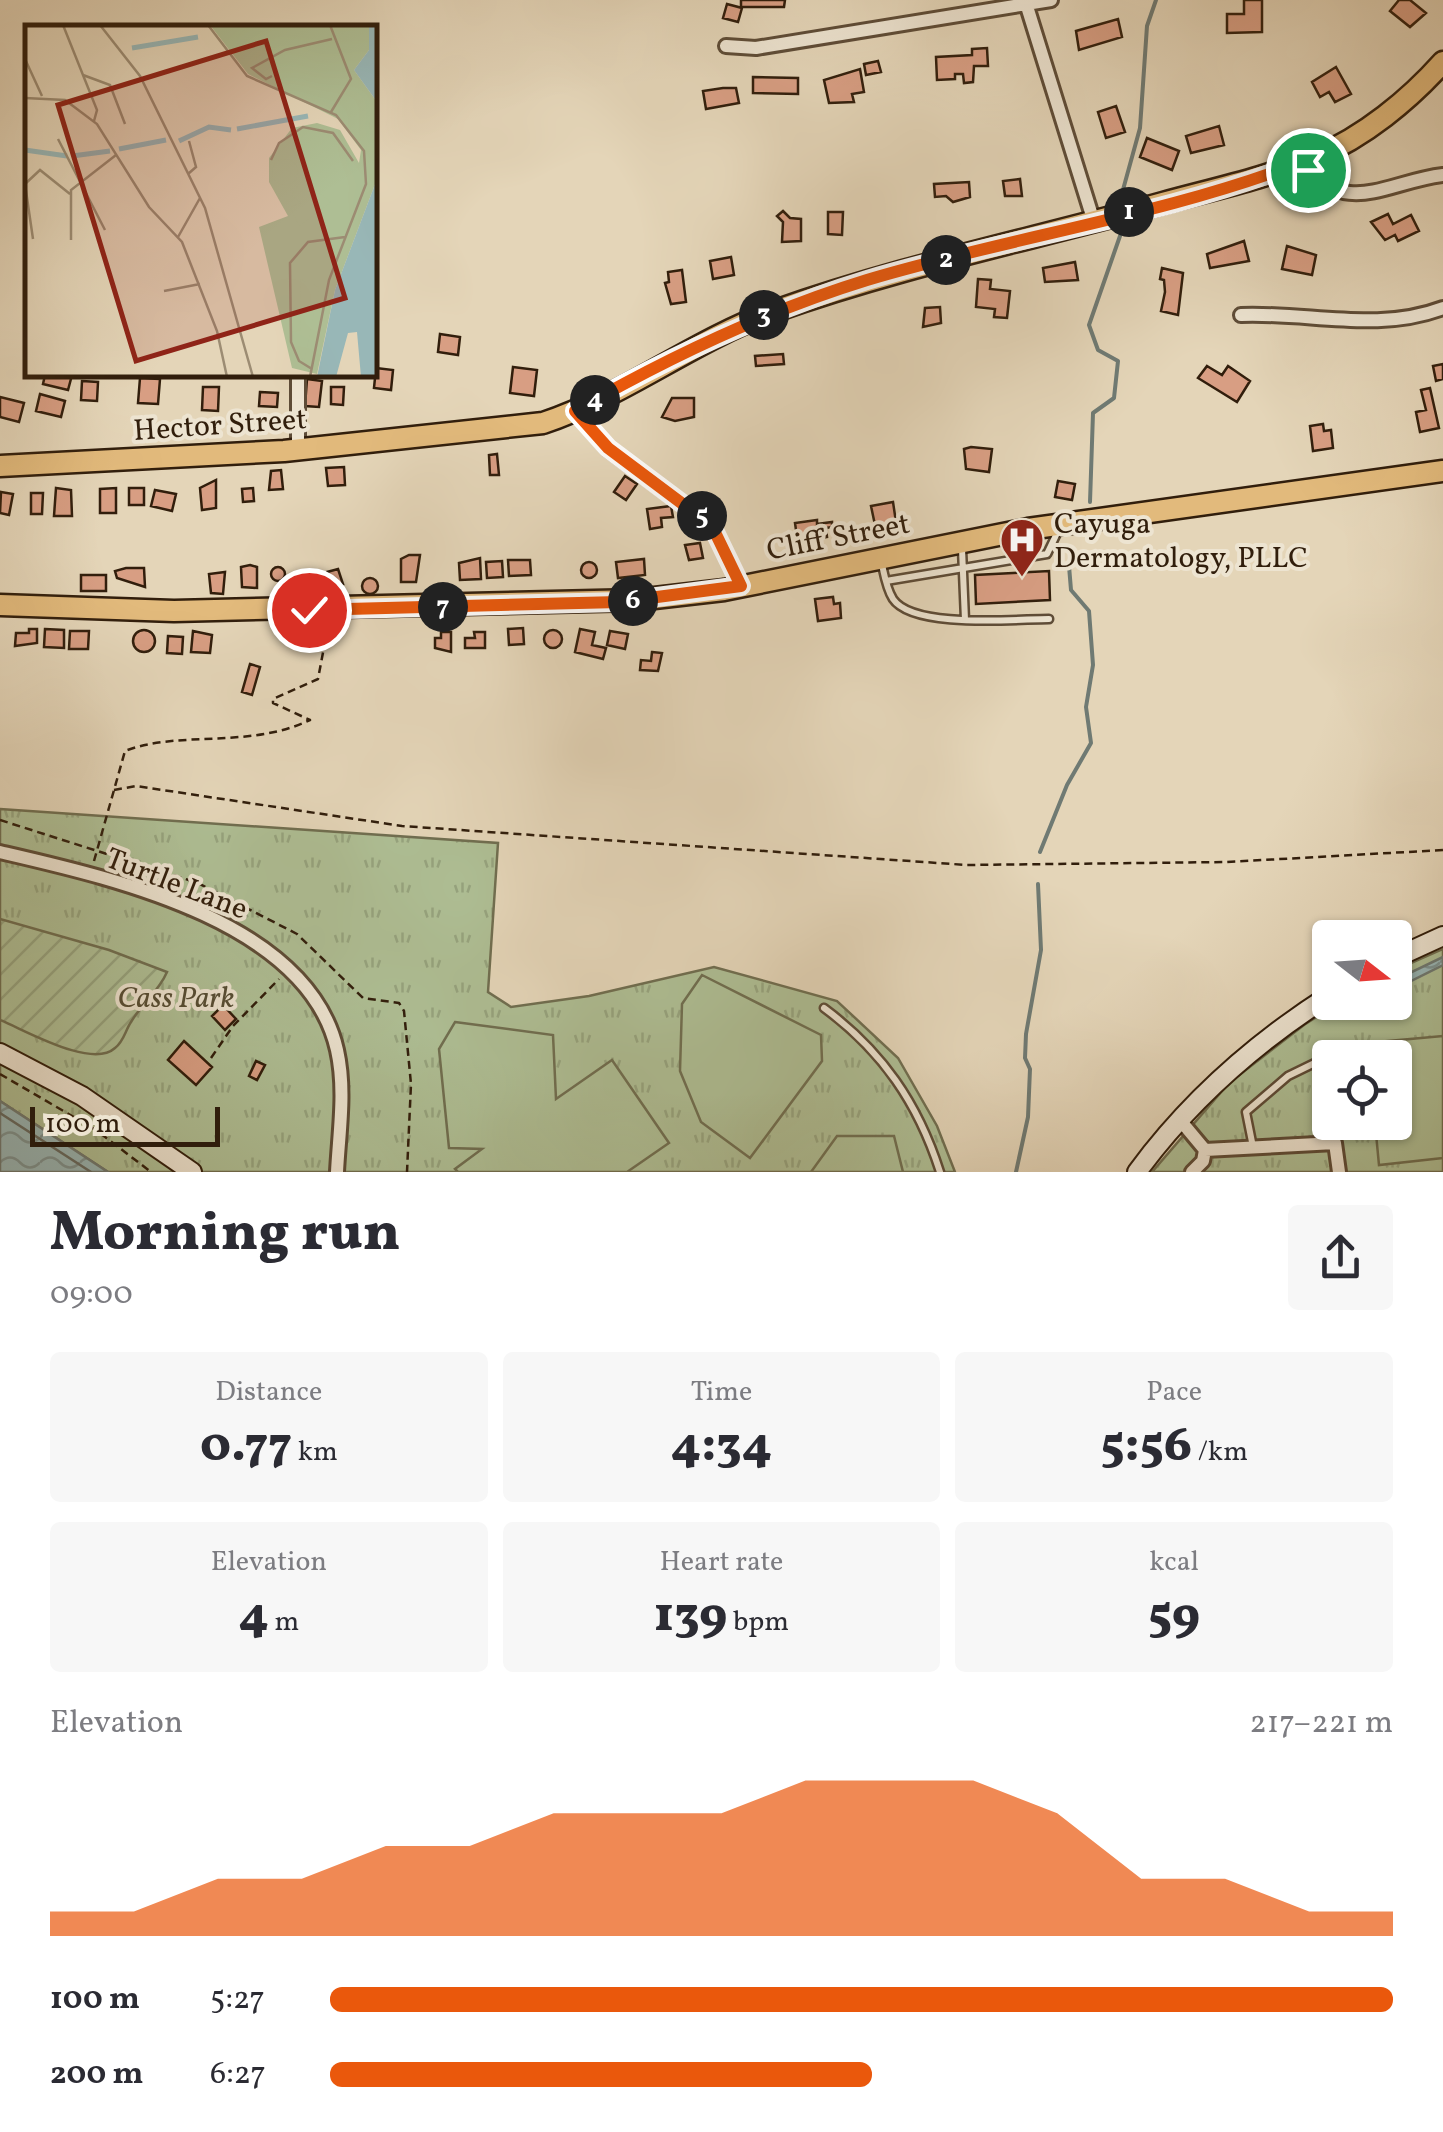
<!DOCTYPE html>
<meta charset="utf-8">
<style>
:root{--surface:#fff;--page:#f7f7f7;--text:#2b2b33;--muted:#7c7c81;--accent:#ea580c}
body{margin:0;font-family:Vollkorn,serif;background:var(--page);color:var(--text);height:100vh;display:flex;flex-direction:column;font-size:38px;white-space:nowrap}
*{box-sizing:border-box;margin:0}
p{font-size:32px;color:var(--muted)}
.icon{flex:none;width:55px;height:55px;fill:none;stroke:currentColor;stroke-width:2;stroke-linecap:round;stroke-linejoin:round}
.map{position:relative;height:1172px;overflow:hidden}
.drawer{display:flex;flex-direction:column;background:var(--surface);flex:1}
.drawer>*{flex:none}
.needle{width:65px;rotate:107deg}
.fabs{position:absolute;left:1312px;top:920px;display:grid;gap:20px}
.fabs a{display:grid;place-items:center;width:100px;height:100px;border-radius:10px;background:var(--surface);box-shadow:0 2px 8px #0004;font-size:50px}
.scale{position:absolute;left:30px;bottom:25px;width:190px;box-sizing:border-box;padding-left:10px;border:5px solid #311e0c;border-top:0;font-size:28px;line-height:35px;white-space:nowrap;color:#311e0c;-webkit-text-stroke:8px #ede4d1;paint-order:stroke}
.pin{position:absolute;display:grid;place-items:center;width:85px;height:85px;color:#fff;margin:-42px;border:5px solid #fff;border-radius:50%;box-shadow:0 2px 10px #0007}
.km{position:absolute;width:50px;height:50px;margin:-25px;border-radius:50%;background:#222;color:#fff;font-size:28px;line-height:50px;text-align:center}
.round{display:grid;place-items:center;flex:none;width:105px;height:105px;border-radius:10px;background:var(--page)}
.overview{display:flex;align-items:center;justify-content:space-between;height:170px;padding:0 50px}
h1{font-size:55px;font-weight:800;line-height:75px}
.metrics{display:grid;grid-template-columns:repeat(3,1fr);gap:15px;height:170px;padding:10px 50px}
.metrics div{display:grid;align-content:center;border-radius:10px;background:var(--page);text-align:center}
.metrics b{font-size:50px;font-weight:800}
.metrics small{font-size:28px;font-weight:400}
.metrics p{font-size:28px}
.chart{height:280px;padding:20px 50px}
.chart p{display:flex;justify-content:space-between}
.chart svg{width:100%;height:180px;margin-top:10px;fill:var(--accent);opacity:.7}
ul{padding:0 50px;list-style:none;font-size:32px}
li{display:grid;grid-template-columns:160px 120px 1fr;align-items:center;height:75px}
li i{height:25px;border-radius:12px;background:var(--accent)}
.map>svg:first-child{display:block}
.park{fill:url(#park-tufts);stroke:#706e50;stroke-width:2.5;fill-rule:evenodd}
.garden{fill:url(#garden-furrows);stroke:#706e50;stroke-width:2.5}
.pitch{fill:#aebe94;stroke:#706e50;stroke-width:2.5}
.water{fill:url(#water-waves);stroke:#6f7a73;stroke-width:2.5}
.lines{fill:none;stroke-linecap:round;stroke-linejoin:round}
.shore{stroke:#646a62;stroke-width:2.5}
.stream{stroke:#6f7a73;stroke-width:4}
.building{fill:#d89e83;stroke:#311e0c;stroke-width:2.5}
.service-casing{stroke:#5e4c37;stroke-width:11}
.minor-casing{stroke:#5e4c37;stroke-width:18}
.secondary-casing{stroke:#311e0c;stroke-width:22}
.primary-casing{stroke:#311e0c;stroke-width:25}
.path{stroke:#311e0c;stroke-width:2.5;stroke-dasharray:8 5;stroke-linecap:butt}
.service{stroke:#ede4d1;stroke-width:6}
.minor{stroke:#ede4d1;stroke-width:12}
.secondary{stroke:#ede4d1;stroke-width:18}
.primary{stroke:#e2ba7c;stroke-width:20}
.route-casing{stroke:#fff;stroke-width:20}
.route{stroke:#ea580c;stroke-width:12}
.labels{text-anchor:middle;stroke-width:8;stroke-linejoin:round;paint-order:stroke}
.street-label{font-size:30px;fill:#311e0c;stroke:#ede4d1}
.poi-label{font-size:30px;fill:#311e0c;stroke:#ede4d1;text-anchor:start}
.park-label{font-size:30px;font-style:italic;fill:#564e35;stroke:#ede4d1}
.inset-river{fill:none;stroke:#98b7b7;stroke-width:5}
.inset-road{fill:none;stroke:#9c8c73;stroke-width:2.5}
.view{fill:#8f2418;fill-opacity:0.15;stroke:#8f2418;stroke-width:5}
.inset-edge{fill:none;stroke:#311e0c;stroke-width:5}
</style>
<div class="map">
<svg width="1443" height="1172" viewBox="0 0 1443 1172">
<defs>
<pattern id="park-tufts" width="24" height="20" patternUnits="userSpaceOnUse" patternTransform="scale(2.5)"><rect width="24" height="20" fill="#aebe94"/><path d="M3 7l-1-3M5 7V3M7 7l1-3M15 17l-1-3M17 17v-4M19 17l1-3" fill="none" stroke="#96a37e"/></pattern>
<pattern id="garden-furrows" width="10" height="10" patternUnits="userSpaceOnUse" patternTransform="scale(2.5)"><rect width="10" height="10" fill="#aebe94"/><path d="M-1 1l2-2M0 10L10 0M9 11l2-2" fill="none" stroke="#96a37e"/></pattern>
<pattern id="water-waves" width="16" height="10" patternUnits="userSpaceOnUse" patternTransform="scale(2.5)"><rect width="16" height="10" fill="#98b7b7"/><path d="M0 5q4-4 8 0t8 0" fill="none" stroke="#7d9493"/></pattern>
</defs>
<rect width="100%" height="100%" fill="#e4d5b8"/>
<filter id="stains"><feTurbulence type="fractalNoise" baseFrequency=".002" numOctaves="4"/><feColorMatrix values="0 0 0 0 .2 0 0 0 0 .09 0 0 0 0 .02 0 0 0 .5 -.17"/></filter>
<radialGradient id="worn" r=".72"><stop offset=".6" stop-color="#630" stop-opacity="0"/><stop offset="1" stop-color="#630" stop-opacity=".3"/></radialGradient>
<path class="park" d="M0 809 498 843 488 992 511 1007 589 996 714 967 837 1001 898 1058 937 1126 955 1172H108L0 1101Z
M1443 949V1172H1152L1229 1083 1304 1025 1338 1003 1395 1002V970ZM1330 1058H1395V1122H1330Z"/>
<path class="garden" d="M0 919 109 950 167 972C158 993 142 1003 131 1022 125 1031 124 1041 115 1048 92 1069 27 1031 0 1020Z"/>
<path class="pitch" d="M702 975 821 1035 822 1061 750 1158 701 1122 680 1071 682 1004Z
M455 1022 553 1035 556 1099 612 1060 669 1143 627 1172H458L455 1169 482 1149 449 1148 439 1049Z
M1443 1036V1158L1379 1165 1375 1123 1395 1122V1058L1368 1057 1367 1043Z
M837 1136H894L903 1172H811Z"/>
<path class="water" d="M1443 957V965L1395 989V980Z
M0 1101 108 1172H0Z"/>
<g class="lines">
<path class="shore" d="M0 1113 91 1172"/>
<path class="stream" d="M1121 197 1140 128 1147 26 1156 0
M1090 502 1093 413 1114 398 1118 361 1098 350 1089 325 1120 236
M1040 852 1067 785 1091 743 1086 707 1093 665 1089 611 1071 590 1069 566
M1016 1172 1028 1117 1030 1069 1025 1058 1026 1034 1041 950 1038 884"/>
</g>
<path class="building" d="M741 0H785L784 7H741Z
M1244 0H1262V32L1227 33V14H1244Z
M1399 0H1410L1426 13 1410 27 1390 11Z
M727 4 742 8 738 22 723 18Z
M1118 19 1122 37 1079 50 1076 31Z
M987 48 988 66H974L973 82 964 83 963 74H955V79L937 80 936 57 972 55V49Z
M878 61 881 72 866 75 864 64Z
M1336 67 1351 94 1335 102 1329 92 1320 97 1312 82Z
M860 69 864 92 852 94 854 102 829 103 824 80Z
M753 77 798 78V94L753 93Z
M723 88H736L739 103 706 109 703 91Z
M1116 106 1125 132 1106 138 1098 112Z
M1219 126 1224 145 1191 153 1186 136Z
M1147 138 1179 151 1172 170 1140 157Z
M1020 179 1022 196H1005L1003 181Z
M969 182 970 197 953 202 946 196 935 197 934 184Z
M783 211 790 218 801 219V241L782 242 783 222 777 216Z
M828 212H843L842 235 828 234Z
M1388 214 1393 224 1411 215 1419 231 1398 241 1395 235 1385 240 1371 222Z
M1244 241 1249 261 1210 268 1207 254Z
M1287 246 1316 255 1312 275 1282 269Z
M731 257 734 275 713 279 710 261Z
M1075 262 1078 280 1045 282 1043 268Z
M1162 268 1183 273 1178 315 1161 311 1165 292 1164 280 1160 279Z
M682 270 686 302 671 304 665 283 669 282 668 272Z
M978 279 991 280 990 289 1010 291 1007 318 994 317 995 309 976 307Z
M940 307 941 323 923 327 925 308Z
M440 334 460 337 458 355 438 352Z
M783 354 784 364 756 366 755 356Z
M1443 364V379L1436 381 1433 366Z
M1207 366 1222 375 1228 366 1250 381 1237 402 1198 378Z
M513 367 537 370 534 396 510 393Z
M376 368 393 370 391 390 374 388Z
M45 375H72L68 390 43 384Z
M140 378 160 379 158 404 138 403Z
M307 379 322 381 319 407 305 406Z
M82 381 98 382 97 401 81 400Z
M203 387H219L218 411 202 410Z
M331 387H344L343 405 331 404Z
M1430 388 1439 428 1420 432 1416 412 1426 410 1421 390Z
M260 392 278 393 277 407 259 406Z
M40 394 65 401 61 417 36 411Z
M0 397 24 403 19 422 0 417Z
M672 398H694V417L675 421 662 417Z
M1323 424 1324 431 1331 430 1333 448 1313 451 1310 426Z
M971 447 992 449 989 472 966 469 964 449Z
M497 454 499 475H490L489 455Z
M344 467 345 485 328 486 326 468Z
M281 470 283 489 269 490 271 471Z
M625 476 637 484 626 500 614 492Z
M216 480V508L202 510 200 488Z
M1058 481 1075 484 1072 500 1055 497Z
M56 488 71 490 72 516H54Z
M116 488V513H100V489Z
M129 488H144V505H129Z
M253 488 254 501 243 502 242 489Z
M155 490 176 494 172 511 151 506Z
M1 492 13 494 9 515 0 513Z
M31 493H43L42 514H31Z
M893 502 896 522 875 525 871 506Z
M671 506 673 517 661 518 662 527 650 529 647 509Z
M817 520V524L832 522V527L826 528 827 537 809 540 811 550 799 551 795 523Z
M700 543 703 558 689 560 685 545Z
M409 555H420L416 582H401V559Z
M480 558 481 579 460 580 459 563Z
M644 559 645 575 618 578 616 562Z
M508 560H530L531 575 509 576Z
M502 561 503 577 487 578 486 562Z
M581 570a8 8 0 1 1 16 0a8 8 0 1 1-16 0Z
M250 565 257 567V588L242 587 241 567Z
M271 574a7 7 0 1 1 14 0a7 7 0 1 1-14 0Z
M126 568H144L145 587 117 578 115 571Z
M338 569 343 584 328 585 327 572Z
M1049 571 1050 600 976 604 975 575Z
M225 572 223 594 211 593 209 574Z
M81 575H106V591H81Z
M362 586a8 8 0 1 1 16 0a8 8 0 1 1-16 0Z
M833 597 834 604 840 603 841 618 818 621 815 599Z
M523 628 524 644 509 645 508 629Z
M29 629H37V643L15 646 16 633H29Z
M45 629 64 630V648L44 647Z
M580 629 595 632 592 645 606 648 603 659 575 652Z
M133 641a11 11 0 1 1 22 0a11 11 0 1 1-22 0Z
M544 639a9 9 0 1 1 18 0a9 9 0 1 1-18 0Z
M70 631H89L88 649H69Z
M193 631 212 635 210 653 191 652Z
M610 631 628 634 625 649 607 645Z
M441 632H451V652L435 648V638H441Z
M474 632H485V648H465V638H475Z
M168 636 183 637 182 654 167 653Z
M652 652 662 653 658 671 640 670 641 660 651 661Z
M250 664 260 667 252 695 242 692Z
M223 1005 236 1019 225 1030 212 1016Z
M184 1041 212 1067 196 1085 168 1060Z
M256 1061 265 1065 257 1080 249 1076Z"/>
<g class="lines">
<defs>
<path id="service" d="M962 549 965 620
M881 560C884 573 886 588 893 599 913 629 1016 619 1049 619
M886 581 1047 554 1059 529
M824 1008C882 1051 918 1103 940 1172
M1333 1122 1334 1142
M1253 1147 1246 1112 1288 1076 1327 1057 1330 1090"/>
<path id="minor" d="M1025 0 1094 222
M726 46 756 48 1051 0
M1302 162C1346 219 1385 182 1443 175
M1241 315C1309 312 1377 333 1443 308
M575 411 608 449 712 526 741 586
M298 449V375
M0 852C112 878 308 921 337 1050 346 1090 339 1132 337 1172
M1180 1120 1205 1150 1203 1161 1192 1172
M1205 1150 1335 1143 1339 1172"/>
<path id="secondary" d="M1395 958 1443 936
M0 1053 82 1096 192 1172
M1137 1172C1190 1100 1255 1043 1330 995"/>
<path id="primary" d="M0 466 284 451 543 423C624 396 694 340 775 311 902 266 1034 239 1163 203 1214 189 1267 178 1316 157 1364 137 1409 100 1443 62
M0 605 174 611 637 600 724 590 1028 529 1443 471"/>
</defs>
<use href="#service" class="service-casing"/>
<use href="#minor" class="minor-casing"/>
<use href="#secondary" class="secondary-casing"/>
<use href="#primary" class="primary-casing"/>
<path class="path" d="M114 790 136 786 402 826 967 865 1227 862 1443 850
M0 820 198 883 297 934 363 998 399 1003 404 1011 411 1084 407 1172
M94 861 125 751C179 730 250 749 310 720L273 703V699L318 679 328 626
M211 1058 233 1026 279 979
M0 1074 96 1130 151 1172"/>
<use href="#service" class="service"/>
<use href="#minor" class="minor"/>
<use href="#secondary" class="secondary"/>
<use href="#primary" class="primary"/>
</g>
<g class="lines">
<defs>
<path id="route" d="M309 610 619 602 741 586 712 526 608 448 575 411C669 357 763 312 867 280 1010 237 1162 216 1302 162L1308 170"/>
</defs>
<use href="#route" class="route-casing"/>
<use href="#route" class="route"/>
</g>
<defs>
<symbol id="hospital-pin" viewBox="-11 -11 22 30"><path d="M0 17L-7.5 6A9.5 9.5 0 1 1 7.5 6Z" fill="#8f2418" stroke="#ede4d1"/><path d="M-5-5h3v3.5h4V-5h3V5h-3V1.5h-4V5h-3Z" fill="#fff"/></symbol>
</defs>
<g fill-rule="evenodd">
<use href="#hospital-pin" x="997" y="515" width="50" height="68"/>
</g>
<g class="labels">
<g class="street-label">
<text transform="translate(220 424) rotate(-4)" y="10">Hector Street</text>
<text transform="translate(838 536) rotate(-11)" y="10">Cliff Street</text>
<text transform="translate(177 883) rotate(21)" y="10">Turtle Lane</text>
</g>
<g class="poi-label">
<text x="1054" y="533">Cayuga<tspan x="1054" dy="34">Dermatology, PLLC</tspan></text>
</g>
<g class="park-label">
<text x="176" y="1007">Cass Park</text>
</g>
</g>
<g transform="translate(25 25)">
<rect width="352" height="352" fill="#e4d5b8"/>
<path d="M185 0H344V25L329 45 352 77V154L310 265 292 349 267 343 234 202 263 191 244 157V133L267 103 292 98 315 105 334 138 336 125 313 94 223 49Z" fill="#aebe94"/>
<path d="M275 254 294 262 279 338 267 307 276 305Z" fill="#aebe94"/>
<path d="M212 18a15 15 0 1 1 30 0a15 15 0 1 1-30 0ZM247 147a13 13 0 1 1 26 0a13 13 0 1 1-26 0ZM278 155 306 177 274 201 265 182 276 178 266 170Z" fill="#aebe94"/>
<path d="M344 0H352V77L329 45 344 25ZM352 154V352H336L332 307 323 308 311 352H292L310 265Z" fill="#98b7b7"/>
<path class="inset-river" d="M107 23 173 12M212 104 283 91M154 116 184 102 206 105M94 124 141 115M0 125 42 131M47 131 85 126"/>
<path class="inset-road" d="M38 0 72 85 69 96M75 0 115 51 180 183 228 352M183 0 222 51 311 90 339 126 341 159 304 255 285 352M305 0 326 54 306 87M0 34 17 71M58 50 85 60 100 99M247 51 241 54 227 43 260 25 307 14M0 73 40 75 72 99 124 182 157 217 192 306 202 352M33 114 80 205M246 135 254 118 278 102 308 108 328 136M163 149 171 142 164 116M0 159 15 145 45 169M0 159 8 214M153 212 175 173M46 215V165L91 130M139 266 175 259M287 344 274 336 266 317 265 238 283 217 320 212"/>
<path class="view" d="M241 16 320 273 111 336 33 80Z"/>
<rect width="352" height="352" class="inset-edge"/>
</g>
<rect width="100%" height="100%" filter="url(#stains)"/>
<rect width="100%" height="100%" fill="url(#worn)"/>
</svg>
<div class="fabs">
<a><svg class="needle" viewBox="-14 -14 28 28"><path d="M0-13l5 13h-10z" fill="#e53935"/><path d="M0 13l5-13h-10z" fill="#7c7c81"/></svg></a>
<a><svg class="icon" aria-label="locate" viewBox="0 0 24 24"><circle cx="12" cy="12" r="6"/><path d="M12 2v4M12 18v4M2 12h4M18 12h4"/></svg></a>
</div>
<div class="scale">100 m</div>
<div class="pin" style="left:1308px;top:170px;background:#1e9e55"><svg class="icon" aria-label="arrive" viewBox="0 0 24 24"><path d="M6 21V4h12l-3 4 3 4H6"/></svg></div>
<div class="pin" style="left:309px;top:610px;background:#d93025"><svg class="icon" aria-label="check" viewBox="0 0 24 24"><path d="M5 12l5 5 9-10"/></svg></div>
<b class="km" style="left:1129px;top:212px">1</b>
<b class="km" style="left:946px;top:260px">2</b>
<b class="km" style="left:764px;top:315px">3</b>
<b class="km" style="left:595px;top:400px">4</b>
<b class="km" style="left:702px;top:516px">5</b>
<b class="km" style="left:633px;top:601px">6</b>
<b class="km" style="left:443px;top:607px">7</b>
</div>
<section class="drawer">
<div class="overview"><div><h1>Morning run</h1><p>09:00</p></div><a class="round"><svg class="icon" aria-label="share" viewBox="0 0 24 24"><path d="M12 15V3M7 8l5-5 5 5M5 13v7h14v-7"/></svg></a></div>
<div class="metrics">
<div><p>Distance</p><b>0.77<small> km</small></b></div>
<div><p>Time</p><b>4:34</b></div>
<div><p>Pace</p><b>5:56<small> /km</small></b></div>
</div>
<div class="metrics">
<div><p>Elevation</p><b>4<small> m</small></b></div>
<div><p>Heart rate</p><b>139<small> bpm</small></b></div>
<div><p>kcal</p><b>59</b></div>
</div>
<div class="chart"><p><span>Elevation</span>217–221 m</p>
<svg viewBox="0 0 160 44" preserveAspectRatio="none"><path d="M0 44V38L10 38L20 30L30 30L40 22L50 22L60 14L70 14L80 14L90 6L100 6L110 6L120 14L130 30L140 30L150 38L160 38V44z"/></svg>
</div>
<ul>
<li><b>100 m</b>5:27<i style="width:100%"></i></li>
<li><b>200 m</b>6:27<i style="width:51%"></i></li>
</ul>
</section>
